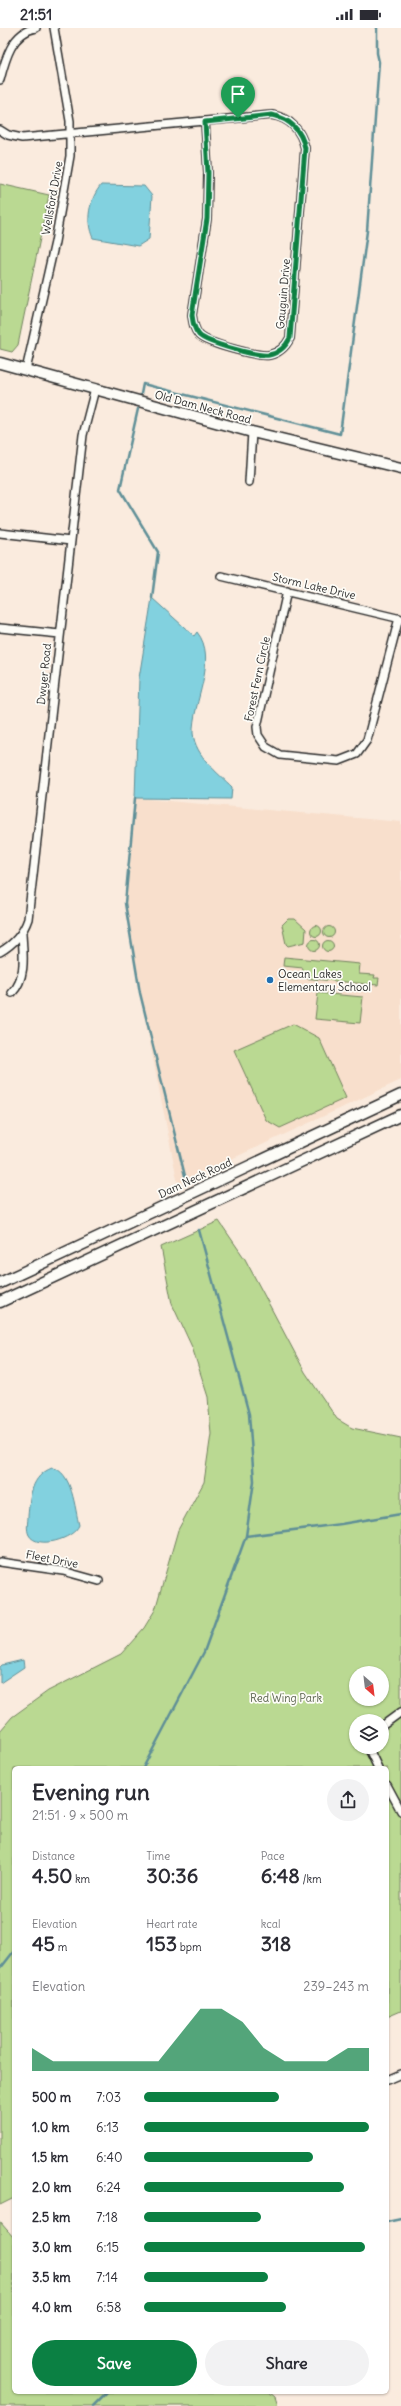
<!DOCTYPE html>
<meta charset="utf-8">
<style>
:root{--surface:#fff;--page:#f2f2f3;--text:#2b2b33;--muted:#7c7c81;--accent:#0b8043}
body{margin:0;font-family:Delius,sans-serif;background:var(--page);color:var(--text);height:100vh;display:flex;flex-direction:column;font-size:15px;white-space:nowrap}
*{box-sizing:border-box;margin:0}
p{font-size:13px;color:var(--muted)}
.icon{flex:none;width:22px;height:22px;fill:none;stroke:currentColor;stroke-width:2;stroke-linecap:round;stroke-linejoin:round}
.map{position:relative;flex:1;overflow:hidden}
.details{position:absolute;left:12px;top:1738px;width:377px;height:628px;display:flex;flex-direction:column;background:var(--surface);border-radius:6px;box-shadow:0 1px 3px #0004}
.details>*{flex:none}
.needle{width:26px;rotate:152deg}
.buttons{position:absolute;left:349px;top:1638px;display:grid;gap:8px}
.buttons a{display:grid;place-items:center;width:40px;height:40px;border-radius:50%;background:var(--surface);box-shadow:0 1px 3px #0004;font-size:20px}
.pin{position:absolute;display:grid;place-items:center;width:34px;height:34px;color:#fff;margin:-41px -17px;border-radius:50% 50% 50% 0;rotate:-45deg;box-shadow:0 0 4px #0007}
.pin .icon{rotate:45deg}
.round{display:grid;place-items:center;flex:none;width:42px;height:42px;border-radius:21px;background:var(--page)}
.overview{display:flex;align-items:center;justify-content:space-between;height:68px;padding:0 20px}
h1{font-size:22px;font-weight:700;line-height:30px}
.figures{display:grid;grid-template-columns:repeat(3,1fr);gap:6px;height:68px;padding:4px 20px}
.figures div{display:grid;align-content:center}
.figures b{font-size:20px;font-weight:700}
.figures small{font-size:11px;font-weight:400}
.figures p{font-size:11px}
.chart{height:112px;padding:8px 20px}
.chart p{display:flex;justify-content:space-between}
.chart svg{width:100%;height:72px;margin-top:4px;fill:var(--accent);opacity:.7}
.cta{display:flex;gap:8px;margin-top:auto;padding:8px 20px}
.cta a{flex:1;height:46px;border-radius:24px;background:var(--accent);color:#fff;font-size:16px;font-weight:700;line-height:46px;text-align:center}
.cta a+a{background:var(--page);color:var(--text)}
ul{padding:0 20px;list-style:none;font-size:13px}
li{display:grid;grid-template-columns:64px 48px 1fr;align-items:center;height:30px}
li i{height:10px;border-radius:5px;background:var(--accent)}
.status{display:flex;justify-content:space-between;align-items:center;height:28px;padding:0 20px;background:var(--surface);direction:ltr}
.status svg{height:11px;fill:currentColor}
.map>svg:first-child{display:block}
.built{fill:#f8dfcc}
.green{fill:#bad992;stroke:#72825e;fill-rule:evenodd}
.water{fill:#82d1df;stroke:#5f8f97}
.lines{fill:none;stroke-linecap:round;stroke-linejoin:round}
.stream{stroke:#5f8f97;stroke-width:2.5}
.street-casing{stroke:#2b2b2b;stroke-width:10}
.secondary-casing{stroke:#2b2b2b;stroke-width:13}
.street{stroke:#fdfcf7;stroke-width:7}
.secondary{stroke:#fdfcf7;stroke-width:10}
.route-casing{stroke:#fff;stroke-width:8}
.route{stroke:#0b8043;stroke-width:5}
.poi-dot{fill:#1f6fb2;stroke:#fdfcf7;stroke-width:1.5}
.labels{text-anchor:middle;stroke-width:3.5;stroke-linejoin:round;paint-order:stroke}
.street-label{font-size:11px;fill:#2b2b2b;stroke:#fdfcf7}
.poi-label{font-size:11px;fill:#2b2b2b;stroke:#fdfcf7;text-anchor:start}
.park-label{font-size:11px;fill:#565f4a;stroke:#fdfcf7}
</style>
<div class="status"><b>21:51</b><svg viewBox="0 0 49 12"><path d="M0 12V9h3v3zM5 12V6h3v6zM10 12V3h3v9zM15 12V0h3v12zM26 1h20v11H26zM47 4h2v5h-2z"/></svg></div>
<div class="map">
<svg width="401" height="2378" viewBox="0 0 401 2378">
<rect width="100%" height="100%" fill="#faebde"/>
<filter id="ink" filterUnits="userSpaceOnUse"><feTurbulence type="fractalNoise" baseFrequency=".025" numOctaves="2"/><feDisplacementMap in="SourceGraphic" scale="8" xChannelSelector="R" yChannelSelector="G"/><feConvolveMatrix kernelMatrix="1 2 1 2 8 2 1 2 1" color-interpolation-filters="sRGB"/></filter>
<g filter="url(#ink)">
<path class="built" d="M135 770 401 794V1052L178 1156 140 965 125 875Z"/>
<path class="green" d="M0 156 49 167 18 317 12 324 0 321Z
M288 891H295L306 901 305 914 288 918 286 916 282 897Z
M310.5 903a5.5 5.5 0 1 1 11 0a5.5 5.5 0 1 1-11 0Z
M323.5 904a5.5 5.5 0 1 1 11 0a5.5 5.5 0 1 1-11 0Z
M308.5 917a5.5 5.5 0 1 1 11 0a5.5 5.5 0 1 1-11 0Z
M322.5 918a5.5 5.5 0 1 1 11 0a5.5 5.5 0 1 1-11 0Z
M284 929 360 936 359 946 375 947 374 950H379L378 957 302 950 303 940 283 938Z
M318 965 363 969 360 995 315 991Z
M293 996 319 1010 346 1070 280 1100 266 1092 234 1022Z
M219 1193 245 1231 305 1344 337 1391 352 1400 401 1410V1983L387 1989V1740H14V2170L0 2177V1703L12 1689 48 1663 121 1626 144 1600 155 1582 178 1502 204 1454 211 1406 208 1369 192 1319 172 1276 161 1219ZM356 1645H382V1671H356ZM356 1693H382V1719H356Z
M0 2194 14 2210V2364H269L275 2369 278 2378H0Z"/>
<path class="water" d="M101 157 144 158 152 168 149 211 138 218 93 210C85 193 89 172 101 157Z
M152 570 194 608 197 604C219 631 192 675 193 705 195 728 218 745 232 759L231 771 135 770 139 650Z
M52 1440C72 1442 75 1482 79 1497 74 1511 37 1522 29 1507 26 1501 28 1494 28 1488 30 1468 31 1448 52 1440Z
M23 1632 24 1639 0 1655V1639L2 1637Z"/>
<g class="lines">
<path class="stream" d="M141 366 143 356 340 406 367 203 379 34 377 25V0
M138 381 120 461 158 524 152 570
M135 770 125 875 140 965 185 1148
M246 1508 341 1496 401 1486
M143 1740 204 1624 246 1508 254 1453 249 1386 199 1202
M0 1941 14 1923
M387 2194 401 2191
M93 2378 107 2364"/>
<defs>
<path id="street" d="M0 52C5 32 12 4 36 0
M272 87C290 90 301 102 305 120L290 310C286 318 279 325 269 327 258 329 206 315 199 307 194 301 193 295 192 287L207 191 208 145 205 93Z
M0 102 8 107 22 110 205 93
M26 342 55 214 70 128V93L54 0
M249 454 252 404
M0 505 71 513
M221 548 401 591
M287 563 257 699 258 707 266 719 280 727 339 733 357 726 367 712 370 701 399 590
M0 600 60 606
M0 924C14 916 23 906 28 891L83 407 95 361
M12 965C27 950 23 925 22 906
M0 1534 63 1543 99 1553
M382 1698 401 1684
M368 1719 378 1740
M387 1757 401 1783
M387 2052 401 2046"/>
<path id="secondary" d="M0 335 252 404 401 440
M0 1255 401 1067
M0 1274 401 1087"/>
</defs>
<use href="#street" class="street-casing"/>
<use href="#secondary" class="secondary-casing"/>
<use href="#street" class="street"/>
<use href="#secondary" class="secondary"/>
</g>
</g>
<g class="lines" filter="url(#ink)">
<defs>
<path id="route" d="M272 87C290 91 301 102 305 120L290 310C286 318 279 325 269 327 258 329 207 315 199 307 194 301 193 295 192 287L207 191 208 145 205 94Z"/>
</defs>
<use href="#route" class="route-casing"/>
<use href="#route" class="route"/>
</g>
<circle class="poi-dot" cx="270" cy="952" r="4"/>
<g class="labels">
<g class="street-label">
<text transform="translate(52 170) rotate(-80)" y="4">Wellsford Drive</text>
<text transform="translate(283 266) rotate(-85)" y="4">Gauguin Drive</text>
<text transform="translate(203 379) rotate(15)" y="4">Old Dam Neck Road</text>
<text transform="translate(314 558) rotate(13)" y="4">Storm Lake Drive</text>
<text transform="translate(44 646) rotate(-84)" y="4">Dwyer Road</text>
<text transform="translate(257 651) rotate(-78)" y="4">Forest Fern Circle</text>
<text transform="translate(195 1150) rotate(-25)" y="4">Dam Neck Road</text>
<text transform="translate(52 1531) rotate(11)" y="4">Fleet Drive</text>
</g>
<g class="poi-label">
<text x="278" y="950">Ocean Lakes<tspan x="278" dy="13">Elementary School</tspan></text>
</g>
<g class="park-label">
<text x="286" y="1674">Red Wing Park</text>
</g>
</g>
</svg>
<div class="buttons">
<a><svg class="needle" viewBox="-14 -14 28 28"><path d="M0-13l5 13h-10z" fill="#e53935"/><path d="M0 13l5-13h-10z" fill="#7c7c81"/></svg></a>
<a><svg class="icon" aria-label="layers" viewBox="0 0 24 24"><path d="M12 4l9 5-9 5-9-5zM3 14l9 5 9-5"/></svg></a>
</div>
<div class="pin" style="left:238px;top:90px;background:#1e9e55"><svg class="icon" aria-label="arrive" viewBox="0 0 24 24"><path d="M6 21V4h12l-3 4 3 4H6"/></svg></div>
<section class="details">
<div class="overview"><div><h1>Evening run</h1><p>21:51 · 9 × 500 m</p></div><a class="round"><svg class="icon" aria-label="share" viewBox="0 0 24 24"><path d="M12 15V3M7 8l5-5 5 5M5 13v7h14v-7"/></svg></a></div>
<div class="figures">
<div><p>Distance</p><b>4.50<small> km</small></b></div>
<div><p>Time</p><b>30:36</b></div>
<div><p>Pace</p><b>6:48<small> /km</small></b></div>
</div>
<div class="figures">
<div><p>Elevation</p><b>45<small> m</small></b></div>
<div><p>Heart rate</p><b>153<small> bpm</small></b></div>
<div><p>kcal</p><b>318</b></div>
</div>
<div class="chart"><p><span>Elevation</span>239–243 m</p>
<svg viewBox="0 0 160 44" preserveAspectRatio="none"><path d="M0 44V30L10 38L20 38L30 38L40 38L50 38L60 38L70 22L80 6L90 6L100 14L110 30L120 38L130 38L140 38L150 30L160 30V44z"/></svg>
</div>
<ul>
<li><b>500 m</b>7:03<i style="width:60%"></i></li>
<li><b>1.0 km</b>6:13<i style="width:100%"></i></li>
<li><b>1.5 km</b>6:40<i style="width:75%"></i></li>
<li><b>2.0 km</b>6:24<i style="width:89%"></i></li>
<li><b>2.5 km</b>7:18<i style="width:52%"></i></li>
<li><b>3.0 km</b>6:15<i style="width:98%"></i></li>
<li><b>3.5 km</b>7:14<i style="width:55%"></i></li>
<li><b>4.0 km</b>6:58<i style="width:63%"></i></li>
</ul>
<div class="cta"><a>Save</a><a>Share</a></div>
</section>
</div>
